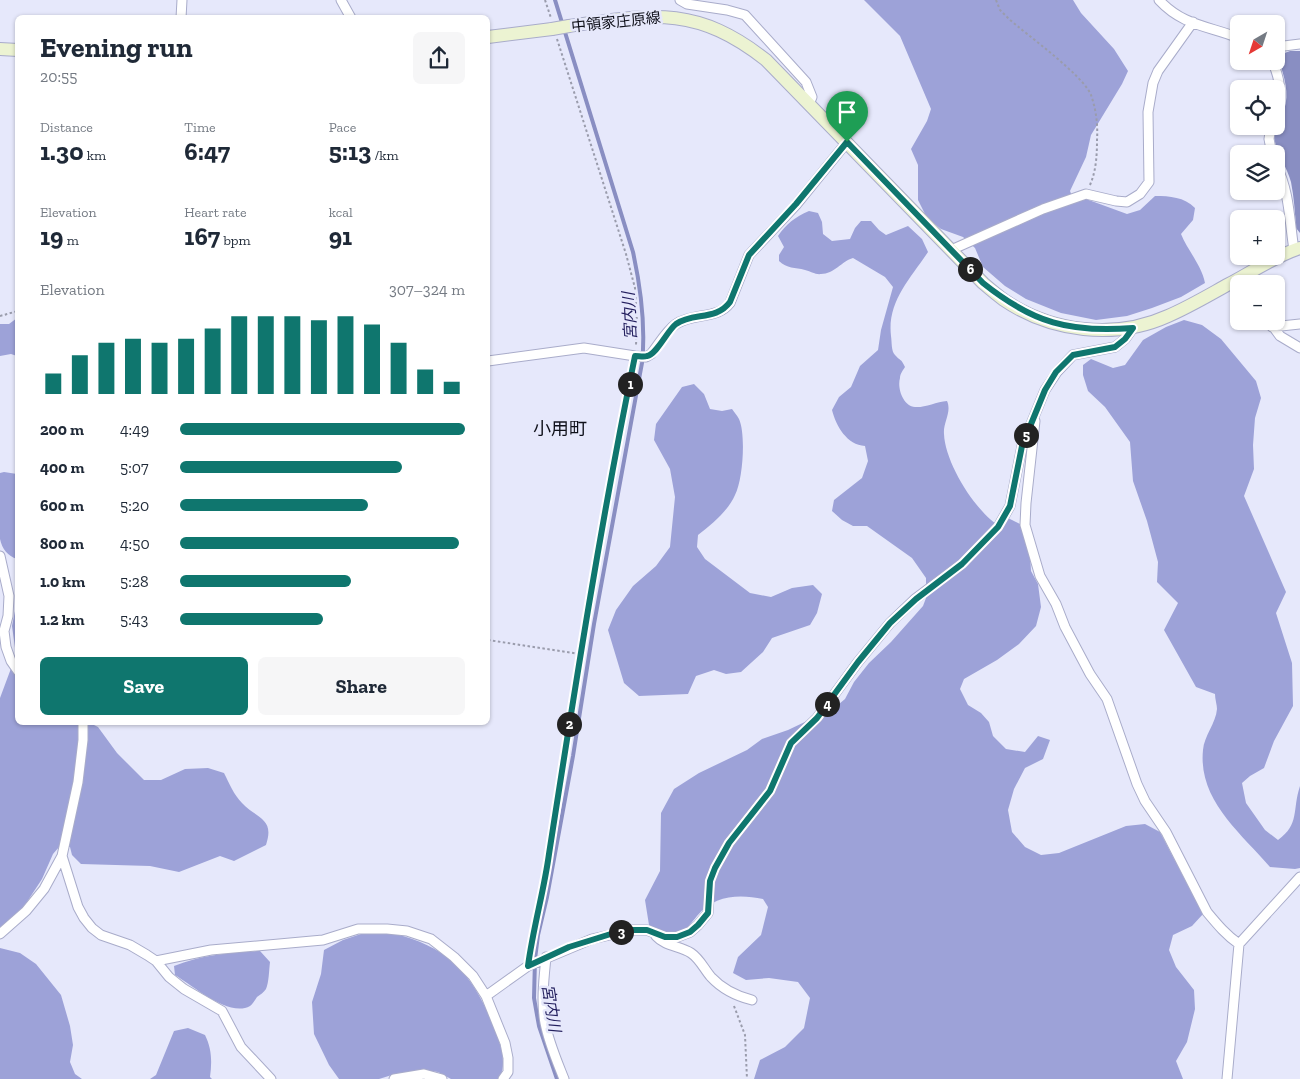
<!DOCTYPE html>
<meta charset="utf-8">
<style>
:root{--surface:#fff;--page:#f6f6f7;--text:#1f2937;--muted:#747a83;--accent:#0f766e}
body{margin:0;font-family:"Zilla Slab","Noto Sans JP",serif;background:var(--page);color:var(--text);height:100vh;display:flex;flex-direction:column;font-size:19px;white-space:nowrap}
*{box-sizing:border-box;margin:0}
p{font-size:16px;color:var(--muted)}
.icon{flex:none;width:28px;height:28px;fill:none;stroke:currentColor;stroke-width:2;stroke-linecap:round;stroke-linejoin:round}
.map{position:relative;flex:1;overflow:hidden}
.drawer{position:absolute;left:15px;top:15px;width:475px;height:710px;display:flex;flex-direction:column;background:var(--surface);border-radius:8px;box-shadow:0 1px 4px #0004}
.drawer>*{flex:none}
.needle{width:32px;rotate:219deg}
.tools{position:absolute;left:1230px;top:15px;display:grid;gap:10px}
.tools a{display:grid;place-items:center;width:55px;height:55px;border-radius:8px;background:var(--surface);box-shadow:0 1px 4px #0004;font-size:25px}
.pin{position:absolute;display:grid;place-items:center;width:42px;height:42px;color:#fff;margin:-51px -21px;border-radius:50% 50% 50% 0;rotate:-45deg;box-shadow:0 0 5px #0007}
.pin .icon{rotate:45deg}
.km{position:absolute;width:25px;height:25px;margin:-12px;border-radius:50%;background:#222;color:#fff;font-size:14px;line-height:25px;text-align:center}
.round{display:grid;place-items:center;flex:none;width:52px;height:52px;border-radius:8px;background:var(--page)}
.summary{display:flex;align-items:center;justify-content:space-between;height:85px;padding:0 25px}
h1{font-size:28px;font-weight:700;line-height:38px}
.metrics{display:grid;grid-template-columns:repeat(3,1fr);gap:8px;height:85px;padding:5px 25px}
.metrics div{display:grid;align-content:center}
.metrics b{font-size:25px;font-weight:700}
.metrics small{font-size:14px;font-weight:400}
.metrics p{font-size:14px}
.chart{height:140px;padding:10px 25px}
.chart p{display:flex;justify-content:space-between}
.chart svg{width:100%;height:90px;margin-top:5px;stroke:var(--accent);stroke-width:6}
.action{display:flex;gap:10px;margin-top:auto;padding:10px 25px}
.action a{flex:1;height:58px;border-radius:8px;background:var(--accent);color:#fff;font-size:20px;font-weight:700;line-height:58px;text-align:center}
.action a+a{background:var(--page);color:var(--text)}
ul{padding:0 25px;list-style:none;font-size:16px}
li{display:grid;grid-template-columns:80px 60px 1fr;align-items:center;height:38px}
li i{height:12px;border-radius:6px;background:var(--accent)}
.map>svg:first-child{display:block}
.forest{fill:#9da2d8}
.water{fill:#898ec2}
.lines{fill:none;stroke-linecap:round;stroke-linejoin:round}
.stream{stroke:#898ec2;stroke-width:4}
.minor-casing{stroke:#a9acca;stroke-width:11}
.secondary-casing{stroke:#a9acca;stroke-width:14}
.path{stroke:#9a9cac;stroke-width:2;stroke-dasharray:2.5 2.5;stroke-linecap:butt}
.minor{stroke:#fff;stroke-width:9}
.secondary{stroke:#ecf3d2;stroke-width:12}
.secondary-bridge-casing{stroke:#a9acca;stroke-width:14;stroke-linecap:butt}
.secondary-bridge{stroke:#ecf3d2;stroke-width:12}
.route-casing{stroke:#fff;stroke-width:10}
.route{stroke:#0f766e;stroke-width:6}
.labels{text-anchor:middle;stroke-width:5;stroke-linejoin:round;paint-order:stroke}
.street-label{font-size:15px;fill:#0f101a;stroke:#e6e8fb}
.water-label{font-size:16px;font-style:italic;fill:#231f5e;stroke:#e6e8fb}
.quarter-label{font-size:18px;fill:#0f101a;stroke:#e6e8fb}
</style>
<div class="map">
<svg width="1300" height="1079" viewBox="0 0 1300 1079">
<rect width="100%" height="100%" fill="#e6e8fb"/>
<path class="forest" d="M864 0H1073L1081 13 1114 49 1128 71 1122 84 1091 135 1086 157 1070 191 1074 201 1086 199 1127 214 1140 210 1155 196C1170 196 1184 197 1195 208L1193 220 1181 234C1188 251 1202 266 1205 283L1181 297 1152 308 1127 316 1096 320 1061 313 1026 299 1005 286 983 267 975 248 963 237 941 229 927 218 918 200V165L911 149 927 121 931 109 900 36Z
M809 211 818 213 822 222 823 234 832 241 850 239 855 228 861 221H871L879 230 886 235 908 226 922 239 928 252C910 279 887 302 891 336 892 342 891 351 895 355 900 361 901 358 905 367 903 370 900 374 900 378 897 388 903 406 915 407 924 408 936 402 947 401 952 412 943 422 944 434 945 463 976 513 1001 527L1008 518 1020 524 1030 554 1031 571 1038 584 1041 607 1036 626 1019 644 997 660 964 679 960 689 968 705 981 713 989 722 993 736 1006 749 1025 752 1038 736 1050 740 1043 759 1025 768 1014 789 1008 810 1012 832 1025 847 1041 855 1059 853 1126 826 1145 824 1160 832 1203 914 1192 926 1173 935 1169 950 1176 967 1194 990 1195 1009 1187 1042 1176 1061 1183 1079H754L760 1060 785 1047 804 1028 810 998 798 982 769 978 746 980 733 973 738 957 761 935 768 907 763 899C739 894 714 895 697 916 692 922 685 932 677 935 667 939 657 930 649 925L645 900 660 871 661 813 674 789 699 773 747 750 762 739 788 730 809 720 827 714 845 699 854 682 869 663 891 642 923 606 926 598V578L912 558 867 526H853L842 520 832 511 834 500 862 478 868 461 865 446C847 445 836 426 832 410L839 397 851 387 860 366 878 350 881 330 893 287 885 277 853 258C842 261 834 274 821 274 816 275 810 271 805 270 795 267 787 269 779 261V255L784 247 778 236C786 224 795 217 809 211Z
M17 318V356L11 354 0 356V324H9Z
M1184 320 1202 325 1221 339 1256 381 1261 398 1255 418 1253 445 1254 469 1244 496 1286 592 1276 613 1292 663 1293 706 1274 741 1264 768 1250 776 1242 783 1246 803 1265 830 1278 840C1300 824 1292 810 1300 786V868L1295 869 1270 867C1240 832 1198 800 1203 750 1204 736 1216 723 1217 709 1217 705 1215 699 1215 694L1196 687 1164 630 1178 603 1157 582 1158 562 1147 521 1133 481 1130 442 1105 407 1088 391 1083 375V365L1091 359 1113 368 1125 365 1143 340 1166 327Z
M694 384 704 394 710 409 722 411 732 409C734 412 737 415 739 419 746 434 743 480 735 495 728 511 712 524 698 535L697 547 705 559 750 593 771 597 792 588 813 585 822 594 817 613 810 625 772 638 763 652 741 672 726 674 714 670 696 676 688 694 639 696 624 683 608 630 616 610 633 586 656 566 670 547 675 497 670 469 654 440 656 424 682 387Z
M4 472 17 474V559C8 556 2 549 0 539V473Z
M17 601 18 722 90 723 98 727 117 753 144 780H161L185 769 208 768 224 773C229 783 234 795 242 803 257 819 275 818 266 845L234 861 220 856 179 872 150 866 81 864 72 855 70 847H59L53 854 42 879 23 908 0 928V698L16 655 12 626Z
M361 934C374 934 390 932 403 936 454 951 475 980 494 1027 500 1044 508 1062 499 1079H451L438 1072 424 1070 395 1074 379 1079H339L329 1065 314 1034 312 1002 321 974 324 950 343 940Z
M0 948 20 953 36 964 61 995 70 1026 73 1045 70 1062 75 1074 82 1079H0Z
M260 951 270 962C269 970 269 982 266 989 264 992 260 995 257 997 255 1000 253 1004 250 1006 229 1018 192 985 175 975L174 966C201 955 230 952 260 951Z
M188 1028 205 1035C212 1049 212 1062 210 1077L212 1079H150L156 1075 174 1031Z"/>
<path class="water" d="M1290 51H1300V233L1296 228C1295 213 1294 197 1291 182 1287 167 1277 154 1274 138 1273 128 1281 119 1284 110 1290 93 1284 77 1279 60L1282 54Z"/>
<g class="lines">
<path class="stream" d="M555 0 633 252C641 289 646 325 642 363L594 624 573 756 547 897 538 935 535 959 534 998 539 1026 557 1079"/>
<defs>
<path id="minor" d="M341 0 351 18
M680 0 687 4 727 10 745 15 806 82 812 97 809 104
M1159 0C1183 26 1209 26 1239 38
M181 18 182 0
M1276 47 1300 44
M1272 61C1280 78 1282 92 1276 110
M1271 126 1269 139 1272 154
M1276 164C1290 194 1289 218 1294 250
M951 250 1043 209 1086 194 1116 201 1127 202 1140 194 1149 182 1148 112 1153 83 1158 71 1193 22
M1269 321 1280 336 1300 348
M1272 327 1300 324
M488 361 584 348 635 356 646 357 651 354C659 344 666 331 676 324 694 312 717 320 730 303L749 255 796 205 847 142
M1035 421 1026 503 1025 525 1040 576 1056 604 1065 627 1090 674 1107 699 1137 784 1145 801 1166 832 1207 912C1217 924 1226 935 1239 944
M0 556 9 596 8 616 4 631 6 647 11 661 18 671
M62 856 78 907 84 918 92 928 101 935 130 945 147 955 156 961 169 977 184 989 222 1011 241 1047 271 1079
M0 934 26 911 44 889 62 856 78 782 83 740V722
M656 936C665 946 680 946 691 953 700 959 704 969 711 977 723 990 736 996 752 1000
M546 957C544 978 541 1002 545 1023 549 1043 557 1061 564 1079
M156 961 211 950 323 940 358 929H387L407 931 431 939 454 957 473 976 486 996 505 1043 508 1058V1072L503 1079
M486 996 528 966 592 939 632 930H647L665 937H677L690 932 698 925 708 913 710 881 715 868 729 843 770 791 791 743 817 718 858 662 890 623 915 599 962 564 998 527 1010 506 1022 446 1045 390 1057 372 1073 355 1115 347 1125 339 1133 328
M394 1079 424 1074 442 1079
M1227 1079 1239 944 1300 877"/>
<path id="secondary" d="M569 26C652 14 696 5 766 60L983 283C990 289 997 295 1004 300 1051 332 1115 340 1168 316 1189 307 1209 295 1229 284 1252 272 1275 256 1300 248
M488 37 552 29
M0 49 18 50"/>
</defs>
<use href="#minor" class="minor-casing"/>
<use href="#secondary" class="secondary-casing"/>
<path class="path" d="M545 0 551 18
M996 0 1000 10 1009 19C1027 35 1083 75 1091 95 1096 109 1098 125 1097 140 1097 156 1096 171 1090 185
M557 39 626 254 635 288 637 323 636 345
M0 316 18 311
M488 640 580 654
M530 953C535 916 545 879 551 842 576 682 601 523 634 365
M734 1006 745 1035 747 1079"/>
<use href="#minor" class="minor"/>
<use href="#secondary" class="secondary"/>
<defs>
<path id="secondary-bridge" d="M552 29 569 26"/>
</defs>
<use href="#secondary-bridge" class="secondary-bridge-casing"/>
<use href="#secondary-bridge" class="secondary-bridge"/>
</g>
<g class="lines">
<defs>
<path id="route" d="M847 142 983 283C1033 323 1070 333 1133 328L1125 339 1115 347 1073 355 1056 372 1045 390 1022 446 1010 506 998 527 962 564 916 599 890 623 858 662 817 718 791 743 770 791 729 843 715 868 710 881 708 913 698 925 690 932 677 937H665L647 930H632L614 933 569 947 528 966C533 928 544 891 549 854 575 687 601 521 635 356 639 356 644 357 647 356 657 354 667 331 676 324 693 312 716 321 730 302L749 255 796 204Z"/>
</defs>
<use href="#route" class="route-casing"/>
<use href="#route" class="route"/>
</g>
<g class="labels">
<g class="street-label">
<text transform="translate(616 22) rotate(-6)" y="5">中領家庄原線</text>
</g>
<g class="water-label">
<text transform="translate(629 316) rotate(-93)" y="6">宮内川</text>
<text transform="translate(552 1008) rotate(81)" y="6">宮内川</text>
</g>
<g class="quarter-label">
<text x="560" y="435">小用町</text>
</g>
</g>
</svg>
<div class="tools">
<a><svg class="needle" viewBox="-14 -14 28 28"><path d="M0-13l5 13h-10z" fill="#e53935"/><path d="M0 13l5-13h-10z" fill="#747a83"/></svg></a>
<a><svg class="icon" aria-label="locate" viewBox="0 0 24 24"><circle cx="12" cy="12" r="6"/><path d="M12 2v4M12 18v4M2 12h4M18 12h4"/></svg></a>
<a><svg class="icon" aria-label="layers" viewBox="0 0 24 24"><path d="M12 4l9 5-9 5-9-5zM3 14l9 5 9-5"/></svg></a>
<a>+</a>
<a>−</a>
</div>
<div class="pin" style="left:847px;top:142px;background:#1e9e55"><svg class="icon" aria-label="arrive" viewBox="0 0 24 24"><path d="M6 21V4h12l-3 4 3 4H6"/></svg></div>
<b class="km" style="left:630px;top:384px">1</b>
<b class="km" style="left:569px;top:724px">2</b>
<b class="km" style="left:621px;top:932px">3</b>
<b class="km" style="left:827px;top:704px">4</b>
<b class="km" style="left:1026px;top:435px">5</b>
<b class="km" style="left:970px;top:269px">6</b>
<section class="drawer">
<div class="summary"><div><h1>Evening run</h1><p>20:55</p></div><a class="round"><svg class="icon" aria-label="share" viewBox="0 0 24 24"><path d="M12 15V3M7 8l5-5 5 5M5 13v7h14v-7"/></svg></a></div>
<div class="metrics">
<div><p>Distance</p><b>1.30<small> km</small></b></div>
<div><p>Time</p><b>6:47</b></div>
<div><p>Pace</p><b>5:13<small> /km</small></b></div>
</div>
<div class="metrics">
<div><p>Elevation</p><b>19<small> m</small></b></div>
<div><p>Heart rate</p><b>167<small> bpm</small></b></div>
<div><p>kcal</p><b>91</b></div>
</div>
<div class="chart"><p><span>Elevation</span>307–324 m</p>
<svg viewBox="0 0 160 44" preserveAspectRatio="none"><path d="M5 44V34M15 44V25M25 44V19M35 44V17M45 44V19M55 44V17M65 44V12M75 44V6M85 44V6M95 44V6M105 44V8M115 44V6M125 44V10M135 44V19M145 44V32M155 44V38"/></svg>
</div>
<ul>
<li><b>200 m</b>4:49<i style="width:100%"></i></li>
<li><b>400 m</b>5:07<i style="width:78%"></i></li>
<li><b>600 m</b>5:20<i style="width:66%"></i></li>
<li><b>800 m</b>4:50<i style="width:98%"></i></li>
<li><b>1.0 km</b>5:28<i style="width:60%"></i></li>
<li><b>1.2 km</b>5:43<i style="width:50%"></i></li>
</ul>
<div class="action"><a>Save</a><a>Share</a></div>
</section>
</div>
